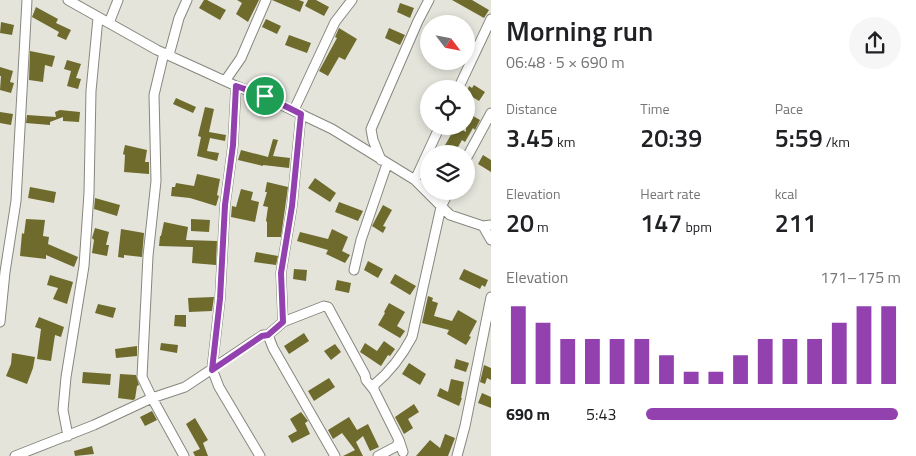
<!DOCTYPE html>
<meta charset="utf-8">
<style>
:root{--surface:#fff;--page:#f6f6f6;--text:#202124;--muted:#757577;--accent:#9441b0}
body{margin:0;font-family:"Titillium Web",sans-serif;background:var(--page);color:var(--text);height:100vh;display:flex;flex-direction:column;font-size:19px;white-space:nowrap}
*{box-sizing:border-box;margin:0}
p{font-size:16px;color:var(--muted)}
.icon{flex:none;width:28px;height:28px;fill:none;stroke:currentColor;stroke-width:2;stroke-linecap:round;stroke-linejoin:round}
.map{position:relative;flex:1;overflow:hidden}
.details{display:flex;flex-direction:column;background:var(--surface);width:425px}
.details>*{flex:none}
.needle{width:32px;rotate:122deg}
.buttons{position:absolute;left:420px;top:15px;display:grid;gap:10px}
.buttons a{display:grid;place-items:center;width:55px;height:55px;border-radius:50%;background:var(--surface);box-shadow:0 2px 8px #0003;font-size:25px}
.pin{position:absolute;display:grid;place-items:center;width:42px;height:42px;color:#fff;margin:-21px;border:2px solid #fff;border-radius:50%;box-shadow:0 1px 5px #0007}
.round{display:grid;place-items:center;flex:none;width:52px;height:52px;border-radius:26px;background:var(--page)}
.head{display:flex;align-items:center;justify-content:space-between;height:85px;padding:0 15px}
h1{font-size:28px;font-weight:600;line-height:38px}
.stats{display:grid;grid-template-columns:repeat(3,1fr);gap:8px;height:85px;padding:5px 15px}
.stats div{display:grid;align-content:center}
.stats b{font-size:25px;font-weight:600}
.stats small{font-size:14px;font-weight:400}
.stats p{font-size:14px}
.chart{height:140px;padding:10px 15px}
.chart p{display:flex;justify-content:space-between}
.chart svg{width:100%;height:90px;margin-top:5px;stroke:var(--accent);stroke-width:6}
ul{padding:0 15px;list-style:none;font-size:16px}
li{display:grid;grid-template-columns:80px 60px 1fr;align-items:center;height:38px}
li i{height:12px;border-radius:6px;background:var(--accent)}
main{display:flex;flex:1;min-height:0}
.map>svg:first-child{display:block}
.building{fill:#6e6b2d}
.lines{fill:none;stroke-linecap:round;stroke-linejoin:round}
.minor-casing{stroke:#87877f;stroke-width:11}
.minor{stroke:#fff;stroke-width:9}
.route-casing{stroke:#fff;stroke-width:10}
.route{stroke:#9441b0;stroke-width:6}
</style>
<main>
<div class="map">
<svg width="491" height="456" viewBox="0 0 491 456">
<rect width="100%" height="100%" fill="#e4e4db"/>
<path class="building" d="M204 0H207L226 10 220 20 199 8Z
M237 0H259L248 22 236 14 242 3Z
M272 0H299L304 2 300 12Z
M308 0H316L329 7 324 16 305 6Z
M452 0H472L489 10 484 18Z
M400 3 414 8 410 18 397 12Z
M36 7 58 19 56 23 71 30 66 40 57 36 59 32 32 17Z
M266 19 281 26 277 34 262 27Z
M1 22 14 25 12 35 0 33Z
M339 28 357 39 345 60 339 57 328 76 319 71 337 38 335 37Z
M389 28 405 35 400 45 385 38Z
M289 35 311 43 307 53 285 45Z
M30 51 55 56 52 67 45 65 43 82 29 80Z
M67 60 81 64 76 78 81 79 78 89 67 86 71 71 64 69Z
M0 67 13 71 10 82 14 83 11 93 0 90 1 76H0Z
M474 85 485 92 479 101 466 93 469 86 472 88Z
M176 98 196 107 193 113 173 104Z
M205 107 214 109 209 132 226 135 225 141 210 138 207 151 219 153 217 161 197 156 201 137 198 136Z
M60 110 80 112 79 122 63 121V117L50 122V125L26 123 27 115 56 117 55 112Z
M0 112 13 114 11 125 0 123Z
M466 112 480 120 475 130 473 128 465 142 462 140 454 154H440L456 126 466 132Z
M273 139 278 140 273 156 290 158 289 168 263 165V166L238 160 241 150 268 157Z
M125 145 147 150 145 162H149V174L124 172 125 155 123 154Z
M483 155 491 160V172L478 164Z
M197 174 220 179 217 195 219 196 216 206 190 198 171 196 172 187H175L176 183 194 186Z
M315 178 336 193 330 202 308 188Z
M267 182 288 187 281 237H267V222L266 221 268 207 263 206 267 192H265Z
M30 187 56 192 54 203 28 198Z
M241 189 253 192 251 200 259 202 255 222 231 217 232 206 236 207Z
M95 198 120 205 117 216 94 209Z
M339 202 363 211 358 221 335 212Z
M383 205 392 210 383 226 386 227 383 233 372 226Z
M26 219 45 220 43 236 49 237 48 244 78 257 74 267 46 255V259L20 256 22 233 24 234Z
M191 219 210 220 209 232 191 231Z
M164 222 188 227 186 240 217 241 216 265 192 263 193 247 159 246 160 236H161Z
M95 228 109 232 106 245H109L107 256 92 253 94 240 92 238Z
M121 229 144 233 142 257 124 255V258L118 257Z
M332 229 348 237 342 251 350 255 345 263 326 254 328 250 297 241 300 232 328 239Z
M256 252 278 256 276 265 254 262Z
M368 261 383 269 378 278 364 270Z
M294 269 307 270 306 281 293 279Z
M464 269 488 280 485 287 482 285 480 289 459 279Z
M395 274 416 286 410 295 390 283Z
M50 275 73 282 67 304 53 299 58 288 47 285Z
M337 280 351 283 349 293 335 290Z
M428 296 433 298 432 301 438 303 434 316 452 321 458 310 477 321 469 336 471 337 466 345 447 334 449 330 422 323Z
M214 297 212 311 189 312 188 298Z
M389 303 405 312 397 326 405 331 400 338 378 325 385 313 384 312Z
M98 304 116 308 113 318 95 313Z
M175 315H186V327L174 326Z
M39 317 64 327 61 337 55 335 51 361 37 359 41 329 35 327Z
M304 333 309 341 289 354 284 346Z
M384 341 395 349 390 356 388 355 381 366 360 352 365 343 377 351Z
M161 343 178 345 177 353 160 350Z
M335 344 341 352 331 360 324 351Z
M137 346V356L116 358 115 349Z
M12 353 35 357 33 368 27 384 6 376 11 364Z
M456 359 469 363 466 372 454 368Z
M409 363 426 374 420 385 402 374Z
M484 365 491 368V380L487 378 485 384 480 382Z
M83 372 111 374 110 385 82 383Z
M120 374 136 375 139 385 137 386 135 399 133 400 118 398Z
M329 378 335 387 314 401 308 391Z
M451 379 464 382 461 398H462L459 406 437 396 440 388 448 392Z
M482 393 491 397V408L478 403Z
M414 404 419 412 408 419 413 428 404 434 395 417Z
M152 411 157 420 145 426 140 417Z
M301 412 308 421 305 423 310 434 292 443 288 436 297 431 290 419Z
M349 417 357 430 368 424 379 447 370 451 363 436 356 442 363 456H343L355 450 342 433 333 439 328 430Z
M195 418 208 440 203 443 208 456H195L193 452 200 449 186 424Z
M445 434 455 438 448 456H416L430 440 440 448Z
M92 446 94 454 75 456 74 451Z"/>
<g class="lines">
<defs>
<path id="minor" d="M68 0 157 50 236 86 265 97 332 129 415 180 440 126
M109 23 118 0
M164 53 154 95 156 181 148 256 142 377 152 398 184 456
M169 55 179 18 187 0
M225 81 241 58 266 0
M236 86 233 145 225 205 220 299 212 369 219 387 260 456
M458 89 491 19
M294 110 335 22 352 0
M466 159 491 113
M381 160 373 140 371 129 418 21 429 0
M415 180 450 215 483 226 491 225
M483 226 491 240
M354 270 361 240 387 164
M0 322 5 272 16 201 27 0
M283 322 281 273 292 206 301 114
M268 335 273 348 335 456
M68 436 63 410 66 377 84 266 89 193 91 91 98 18
M399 440 403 452
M15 456 94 425 152 398 185 387 263 335H268L283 322 324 306 328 307 365 375 366 380 374 390
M378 456 397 446 399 440 374 390V385C391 371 402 356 412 337L441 207 449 191
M457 456 465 426 491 297"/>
</defs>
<use href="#minor" class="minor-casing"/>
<use href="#minor" class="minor"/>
</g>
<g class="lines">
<defs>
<path id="route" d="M236 86 265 96 301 114 292 206 281 273 283 322 268 335 262 336 212 370 220 299 225 205 233 145Z"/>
</defs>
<use href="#route" class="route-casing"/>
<use href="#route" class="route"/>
</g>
</svg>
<div class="buttons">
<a><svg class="needle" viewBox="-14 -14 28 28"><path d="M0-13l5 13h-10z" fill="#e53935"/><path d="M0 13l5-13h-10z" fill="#757577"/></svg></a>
<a><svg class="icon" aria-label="locate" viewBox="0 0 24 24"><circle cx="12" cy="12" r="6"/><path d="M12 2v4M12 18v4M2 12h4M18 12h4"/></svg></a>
<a><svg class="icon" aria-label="layers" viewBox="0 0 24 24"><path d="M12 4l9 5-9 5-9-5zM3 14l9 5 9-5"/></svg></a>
</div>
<div class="pin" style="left:265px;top:96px;background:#1e9e55"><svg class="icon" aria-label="arrive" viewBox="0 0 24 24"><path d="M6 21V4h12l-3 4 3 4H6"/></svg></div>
</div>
<section class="details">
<div class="head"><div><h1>Morning run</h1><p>06:48 · 5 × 690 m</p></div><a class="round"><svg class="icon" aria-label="share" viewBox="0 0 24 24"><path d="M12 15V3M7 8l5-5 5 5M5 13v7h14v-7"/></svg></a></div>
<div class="stats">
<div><p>Distance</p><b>3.45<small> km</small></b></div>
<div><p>Time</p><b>20:39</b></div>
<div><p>Pace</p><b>5:59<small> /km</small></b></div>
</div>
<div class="stats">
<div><p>Elevation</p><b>20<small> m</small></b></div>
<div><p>Heart rate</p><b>147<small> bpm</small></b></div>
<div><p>kcal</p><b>211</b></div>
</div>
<div class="chart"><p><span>Elevation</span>171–175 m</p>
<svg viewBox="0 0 160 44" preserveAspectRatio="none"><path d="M5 44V6M15 44V14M25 44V22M35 44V22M45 44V22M55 44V22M65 44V30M75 44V38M85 44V38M95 44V30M105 44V22M115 44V22M125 44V22M135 44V14M145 44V6M155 44V6"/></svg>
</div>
<ul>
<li><b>690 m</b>5:43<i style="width:99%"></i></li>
</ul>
</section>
</main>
